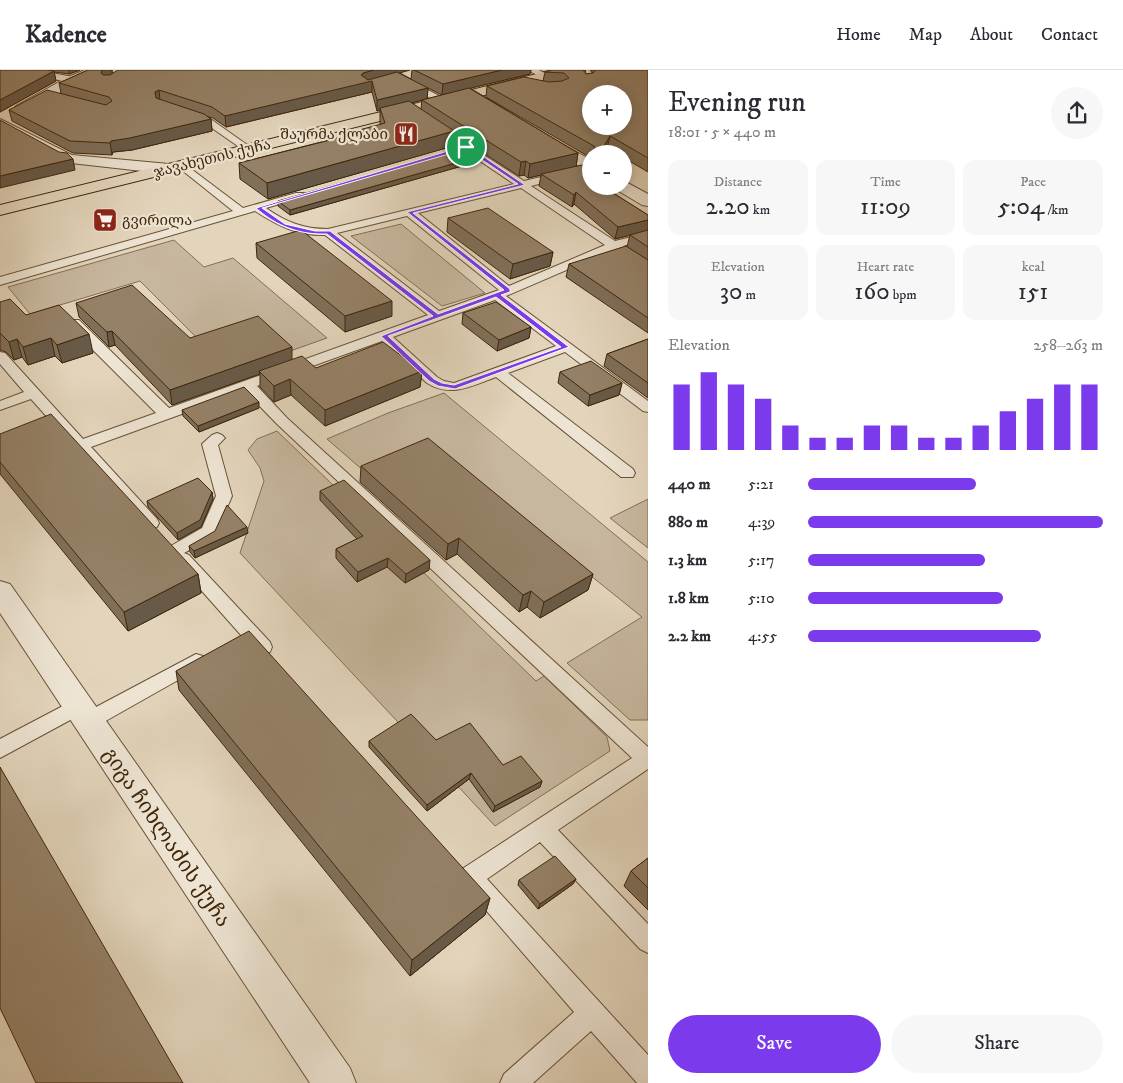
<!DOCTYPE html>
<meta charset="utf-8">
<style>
:root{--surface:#fff;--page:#f7f7f7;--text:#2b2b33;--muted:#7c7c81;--line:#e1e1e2;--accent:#7c3aed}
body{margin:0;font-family:"IM FELL DW Pica","Noto Serif Georgian",serif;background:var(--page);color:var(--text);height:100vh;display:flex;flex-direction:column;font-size:19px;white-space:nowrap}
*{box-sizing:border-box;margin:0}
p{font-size:16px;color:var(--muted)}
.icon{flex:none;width:28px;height:28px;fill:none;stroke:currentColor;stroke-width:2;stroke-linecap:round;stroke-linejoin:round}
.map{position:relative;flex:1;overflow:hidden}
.sheet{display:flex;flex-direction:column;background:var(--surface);width:475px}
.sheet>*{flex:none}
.fabs{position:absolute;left:582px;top:15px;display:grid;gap:10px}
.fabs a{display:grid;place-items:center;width:50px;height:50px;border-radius:50%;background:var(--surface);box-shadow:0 2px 12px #0003;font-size:25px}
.pin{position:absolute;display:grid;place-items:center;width:42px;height:42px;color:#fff;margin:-21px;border:2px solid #fff;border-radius:50%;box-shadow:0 1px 5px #0007}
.round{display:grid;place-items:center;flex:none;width:52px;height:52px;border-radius:26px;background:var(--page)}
.overview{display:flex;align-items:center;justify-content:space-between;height:85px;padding:0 20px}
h1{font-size:28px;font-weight:600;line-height:38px}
.figures{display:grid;grid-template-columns:repeat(3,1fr);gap:8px;height:85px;padding:5px 20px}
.figures div{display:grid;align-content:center;border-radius:12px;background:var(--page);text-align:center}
.figures b{font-size:25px;font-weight:600}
.figures small{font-size:14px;font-weight:400}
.figures p{font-size:14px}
.chart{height:140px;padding:10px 20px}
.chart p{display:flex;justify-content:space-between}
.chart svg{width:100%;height:90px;margin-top:5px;stroke:var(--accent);stroke-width:6}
.primary-button{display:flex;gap:10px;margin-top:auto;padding:10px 20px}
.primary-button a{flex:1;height:58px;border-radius:30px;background:var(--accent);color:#fff;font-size:20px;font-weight:600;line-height:58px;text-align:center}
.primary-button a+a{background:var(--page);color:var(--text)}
ul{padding:0 20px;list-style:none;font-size:16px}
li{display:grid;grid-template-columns:80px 60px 1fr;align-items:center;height:38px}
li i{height:12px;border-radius:6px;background:var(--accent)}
header{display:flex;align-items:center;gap:30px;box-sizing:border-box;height:70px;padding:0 25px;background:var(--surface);border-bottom:1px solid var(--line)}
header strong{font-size:24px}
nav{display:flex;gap:28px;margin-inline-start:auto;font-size:18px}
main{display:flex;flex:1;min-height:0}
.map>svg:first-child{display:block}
.green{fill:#c7b79e;stroke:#846f54}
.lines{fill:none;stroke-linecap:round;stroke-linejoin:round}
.service-casing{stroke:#695236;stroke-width:2}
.minor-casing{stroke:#695236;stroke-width:2}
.primary-casing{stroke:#40270a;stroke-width:2}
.service{fill:#ede4d3;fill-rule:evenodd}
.minor{fill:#ede4d3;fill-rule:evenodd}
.primary{fill:#e3d5bc;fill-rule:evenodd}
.wall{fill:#806f59;stroke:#40270a;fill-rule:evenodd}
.shaded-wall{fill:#685a48;stroke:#40270a}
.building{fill:#958167;stroke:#40270a;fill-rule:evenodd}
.route{fill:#7c3aed;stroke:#fff;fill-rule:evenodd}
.labels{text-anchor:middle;stroke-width:4.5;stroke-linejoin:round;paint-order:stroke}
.far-poi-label{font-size:15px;fill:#40270a;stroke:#ede4d3;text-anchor:end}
.far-street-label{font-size:15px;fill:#40270a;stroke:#ede4d3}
.near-street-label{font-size:21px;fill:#40270a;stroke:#ede4d3}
</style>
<header>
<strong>Kadence</strong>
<nav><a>Home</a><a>Map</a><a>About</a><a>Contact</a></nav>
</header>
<main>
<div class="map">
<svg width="648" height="1013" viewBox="0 0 648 1013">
<rect width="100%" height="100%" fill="#e3d5bc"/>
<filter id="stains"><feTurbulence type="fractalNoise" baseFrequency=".004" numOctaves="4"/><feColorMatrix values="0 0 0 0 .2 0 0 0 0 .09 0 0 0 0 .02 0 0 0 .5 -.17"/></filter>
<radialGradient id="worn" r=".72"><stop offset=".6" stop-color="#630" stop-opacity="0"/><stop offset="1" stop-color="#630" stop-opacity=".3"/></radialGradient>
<path class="green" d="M401 154 485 223 442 236 351 166Z
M174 170 204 197 233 188 327 268 231 302 140 211 30 244 8 217Z
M444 323 648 492V650H630L567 593 642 547 427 374 365 402 327 369 388 343Z
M277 361 536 611 544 606 607 667 610 681 495 756 240 483 264 411 260 398 248 380 257 369Z
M648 429V478L610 448Z"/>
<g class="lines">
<defs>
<path id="service" d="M19 0H36L73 7 77 10 73 13 23 3Z
M528 0H539L549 6 542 8Z
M580 0H589L596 7 590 13H584L583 11 587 7Z
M407 9 445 29 446 31 442 34 439 33 404 14 403 12Z
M190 42 212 50 253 79 248 82 245 81 206 54 187 47 185 45Z
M434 53 524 111 591 95V101L531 116 615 171 648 163V169L623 176 648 193V202L613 180 506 226 648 331V342L643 341 565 282 508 303 633 399 635 403 633 407H621L496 307C472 316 450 328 427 313L382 271 257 316 287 348 648 677V699L558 760 648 854V883L640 879 540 772 487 809 648 985V1013H637L591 961 533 1013H500L504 1004 574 942 465 816 462 815 459 807 462 799 632 688 277 354 245 321 91 377 157 449 159 453 157 457 151 459 145 457 31 329 0 340V331L24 322 0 294V282L5 283 83 369 156 343 69 256 68 253 69 250H79L169 338 428 245 325 165C298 166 278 156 255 141L0 215V207L233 141 178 97 177 95 182 92 243 138 296 123H304L305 125 304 127 266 138C286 152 303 159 328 159L514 114 431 58 429 56ZM521 118 605 175 509 216 418 143ZM407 146 499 220 439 241 337 163ZM495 230 556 276 454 313 444 311 437 307 393 267Z
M217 363 222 365 225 368 218 375 232 426 215 466 184 483 189 485 270 572 272 577 270 582 263 584 256 582 177 493 174 489 176 487 169 485 166 481 169 477 202 458 216 426 202 374 212 365Z
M196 584 203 586 206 591 203 596 95 657 88 659 81 657 78 651 81 645Z
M78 628 85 630 88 636 85 642 0 688V669Z"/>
<path id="minor" d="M85 0H104L102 3 78 13 26 42H16L14 39 16 36 68 7Z
M0 49 72 85 169 94 175 96 177 99 175 102 169 104 62 92 0 59Z
M546 65 591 90V102L585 100 541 73 538 70 541 67Z
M624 111 648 124V136L642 135 617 120 615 116H624Z
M0 511 10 514 350 998 356 1013H310L0 543Z"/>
<path id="primary" d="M553 0H576L574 3 0 145V135Z"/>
</defs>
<use href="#service" class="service-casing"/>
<use href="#minor" class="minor-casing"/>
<use href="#primary" class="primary-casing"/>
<use href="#service" class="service"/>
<use href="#minor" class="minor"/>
<use href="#primary" class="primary"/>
</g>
<path class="wall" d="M0 0H80L69 4 54 2 56 11 0 42Z
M88 0H112V3H400L411 9 412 0H531L530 4 470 18 578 83 576 96 589 108 648 145V263L566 207 569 194 634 182 627 177 630 165 615 169 574 134 572 137 539 116 541 105 528 108 524 105 519 106 454 64 453 76 268 129 240 109 239 93 341 67V65L380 55V40L377 41 372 22 226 57 213 48 208 47 211 49 212 61 132 80 113 82 112 85 73 83 12 51 9 40 61 23 59 13ZM428 18 442 25 427 29ZM422 30 421 39 411 33Z
M586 0 585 3 586 4 593 3 591 0H648V102L624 88V84H617L607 78 604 84H591V88L486 27 487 16 543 11 545 2Z
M477 87 476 92 290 145 278 136V131Z
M448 148 553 182 550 196 510 209 447 162Z
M256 173 392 246 345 262 257 188Z
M0 232 26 245 93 283 62 293 55 286 28 295 22 287 14 290 6 282 0 280Z
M76 233 190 268 292 290 316 298 422 301 420 317 325 356 291 325 274 332 260 317V304L172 335 115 275 109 277 79 247Z
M463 243 531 257 529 268 497 281 462 254Z
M648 269V328L604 296 607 284Z
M560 302 622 313 619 325 588 336 558 313Z
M259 338 199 362 183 346 182 340Z
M0 364 198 504 201 523 128 561 0 404Z
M361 396 593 504 588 520 540 548 527 537 519 542 457 484 446 490 360 412Z
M320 421 429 500 405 513 387 497 357 512 336 488V479L357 469 320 430Z
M212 422 213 429 201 457 178 470 148 437 147 431Z
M248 463 195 488 190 482 189 476Z
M176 601 490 828 485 845 410 906 179 620Z
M436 670 503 695 542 711 540 717 493 742 469 709 427 741 369 677V671Z
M648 788V840L624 816 631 801Z
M576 809 573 814 538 839 518 815 519 810Z"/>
<path class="shaded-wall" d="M69 0H80L69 4Z
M102 0H112V5L104 8 101 3Z
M374 0H410L372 11V22L226 57 225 46 361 5 363 3Z
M502 0H531L530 4 442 25 443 14Z
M54 1 56 11 0 42V30Z
M428 18 427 29 381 40 380 38V40L377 41V30Z
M159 20 160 31 156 33 155 22Z
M211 49 212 61 132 80 113 82 112 85 110 73 111 71Z
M454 61 453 76 268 129 267 113Z
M610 66 607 78 604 84H599Z
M578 83 576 97 528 108 530 94Z
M477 87 476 92 290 145V140Z
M73 89 75 100 0 118V106Z
M526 91 524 105 519 106 521 92Z
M591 97V105L583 118 586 106Z
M576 122 574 134 572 137 574 125Z
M648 150V161L615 169 618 157Z
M553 182 550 196 510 209 513 194Z
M392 231V246L345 262V246Z
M531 257 529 268 497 281 499 270Z
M112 261 115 275 109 277 107 262Z
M89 264 93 283 62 293 57 275Z
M51 268 55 286 28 295 23 277Z
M17 269 22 287 14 290 9 272Z
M292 277V292L259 301 260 304 172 335 170 320Z
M422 301 420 317 325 356V340Z
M290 309 291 325 274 332V316Z
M622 313 619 325 588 336 590 325Z
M259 332V338L199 362 198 356Z
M212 422 213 429 201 457 178 470 177 463Z
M247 457 248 463 195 488 194 481Z
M459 468 457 484 446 490 448 474Z
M388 488 387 497 357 512 358 502Z
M430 490 429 500 405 513 406 504Z
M198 504 201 523 128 561 124 542Z
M593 504 588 520 540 548 544 532Z
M531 521 527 537 519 542 523 525Z
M471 703 469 709 427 741V735Z
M542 711 540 717 493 742 495 736Z
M576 809 573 814 538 839 540 834Z
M490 828 485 845 410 906 412 890Z"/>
<path class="building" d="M0 0H48L54 1 0 30Z
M88 0H102L101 3 103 5H110L118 0H374L363 3 361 5 368 10 397 2 428 18 377 30 372 11 225 46 212 37 159 20 155 22 156 28 204 44 211 49 130 68 111 71 110 73 70 71 9 40 47 20 106 35 112 31 109 27 59 13Z
M414 0H502L443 14Z
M552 0H583L586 4 593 3 596 0H648V88L610 66 599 84H595L594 76 487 16 524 7 549 12 562 11 569 8 564 3 545 2ZM591 24H624V56H591Z
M469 18 578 83 530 94 526 91 521 92 422 30Z
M409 31 454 61 267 113 239 93 342 67 341 65 385 53 380 38Z
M0 50 59 82 67 83 73 89 0 106Z
M463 78 477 87 290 140 278 131Z
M591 93V97L586 106 591 110V116H602L648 145V150L618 157 576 122 574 125 541 104Z
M488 138 553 182 513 194 448 148Z
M301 160 392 231 345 246 256 173Z
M648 160V177L630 165Z
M626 176 648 190V248L569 194Z
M132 215 190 268 258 246 292 277 170 320 112 261 107 262 76 233Z
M10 229 26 245 59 235 89 264 57 275 51 268 23 277 17 269 9 272 0 263V232Z
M496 232 531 257 499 270 463 243Z
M648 269V313L607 284Z
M383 272 422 301 325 340 290 309 274 316 259 301 302 286 316 298Z
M591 291 622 313 590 325 560 302Z
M244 317 259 332 198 356 182 340Z
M51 344 198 504 124 542 0 392V364Z
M428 368 593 504 544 532 531 521 523 525 459 468 448 474 361 396Z
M198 408 212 422 200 450 177 463 147 431Z
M344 410 430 490 406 504 388 488 358 502 336 479 363 466 320 421Z
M227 435 247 457 194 481 189 476 215 461Z
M249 561 490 828 412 890 176 601Z
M411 644 436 670 470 653 503 695 521 686 542 711 495 736 471 703 427 735 369 671Z
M0 697 183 1013H36L0 938Z
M555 786 576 809 540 834 519 810Z
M648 788V818L631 801Z"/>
<path class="route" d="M465 76H468L525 115 413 143 510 219V222L501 225 569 277 455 319 438 316 429 311 381 266 433 246 327 164C300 165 276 156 256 138ZM466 79 518 114 407 142 504 220 438 244 330 161H315L285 154 262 138ZM496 227 561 277 454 315 442 313 434 309 388 266Z"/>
<defs>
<symbol id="restaurant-square" viewBox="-11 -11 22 22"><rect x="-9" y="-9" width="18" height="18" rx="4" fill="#8f2418" stroke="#ede4d3"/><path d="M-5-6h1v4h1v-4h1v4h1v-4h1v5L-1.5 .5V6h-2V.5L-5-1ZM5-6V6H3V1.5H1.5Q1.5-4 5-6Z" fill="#fff"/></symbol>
<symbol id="supermarket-square" viewBox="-11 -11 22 22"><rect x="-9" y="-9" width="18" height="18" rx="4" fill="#8f2418" stroke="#ede4d3"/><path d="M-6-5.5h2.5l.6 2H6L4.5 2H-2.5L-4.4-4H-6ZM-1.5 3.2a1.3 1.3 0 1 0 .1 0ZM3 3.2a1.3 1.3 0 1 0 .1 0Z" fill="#fff"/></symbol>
</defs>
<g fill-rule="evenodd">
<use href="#restaurant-square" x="392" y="50" width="28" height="28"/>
<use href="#supermarket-square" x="91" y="136" width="28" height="28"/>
</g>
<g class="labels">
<g class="far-poi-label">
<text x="388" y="69">შაურმა ქლაბი</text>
<text x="122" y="155" text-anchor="start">გვირილა</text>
</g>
<g class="far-street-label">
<text transform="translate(212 88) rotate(-14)" y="5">ჯავახეთის ქუჩა</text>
</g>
<g class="near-street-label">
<text transform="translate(167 767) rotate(56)" y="7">გიგა ჩიხლაძის ქუჩა</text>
</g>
</g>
<rect width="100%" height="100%" filter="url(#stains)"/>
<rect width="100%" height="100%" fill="url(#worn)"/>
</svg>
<div class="fabs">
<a>+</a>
<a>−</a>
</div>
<div class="pin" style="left:466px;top:77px;background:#1e9e55"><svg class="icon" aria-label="arrive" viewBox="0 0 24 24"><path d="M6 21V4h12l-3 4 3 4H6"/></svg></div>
</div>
<section class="sheet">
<div class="overview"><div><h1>Evening run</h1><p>18:01 · 5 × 440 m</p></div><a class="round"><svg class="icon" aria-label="share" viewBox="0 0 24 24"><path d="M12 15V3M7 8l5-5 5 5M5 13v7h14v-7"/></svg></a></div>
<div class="figures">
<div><p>Distance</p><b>2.20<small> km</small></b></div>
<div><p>Time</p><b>11:09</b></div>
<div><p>Pace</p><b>5:04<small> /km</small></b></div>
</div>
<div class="figures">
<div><p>Elevation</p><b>30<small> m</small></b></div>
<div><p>Heart rate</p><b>160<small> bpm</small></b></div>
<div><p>kcal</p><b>151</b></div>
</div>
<div class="chart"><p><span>Elevation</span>258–263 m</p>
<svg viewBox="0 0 160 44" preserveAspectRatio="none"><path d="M5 44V12M15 44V6M25 44V12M35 44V19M45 44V32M55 44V38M65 44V38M75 44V32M85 44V32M95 44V38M105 44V38M115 44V32M125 44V25M135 44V19M145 44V12M155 44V12"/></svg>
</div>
<ul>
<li><b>440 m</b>5:21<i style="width:57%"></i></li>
<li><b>880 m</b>4:39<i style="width:100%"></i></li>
<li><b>1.3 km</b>5:17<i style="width:60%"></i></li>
<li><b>1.8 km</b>5:10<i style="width:66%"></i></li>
<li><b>2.2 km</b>4:55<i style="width:79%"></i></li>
</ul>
<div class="primary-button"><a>Save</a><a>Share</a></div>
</section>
</main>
